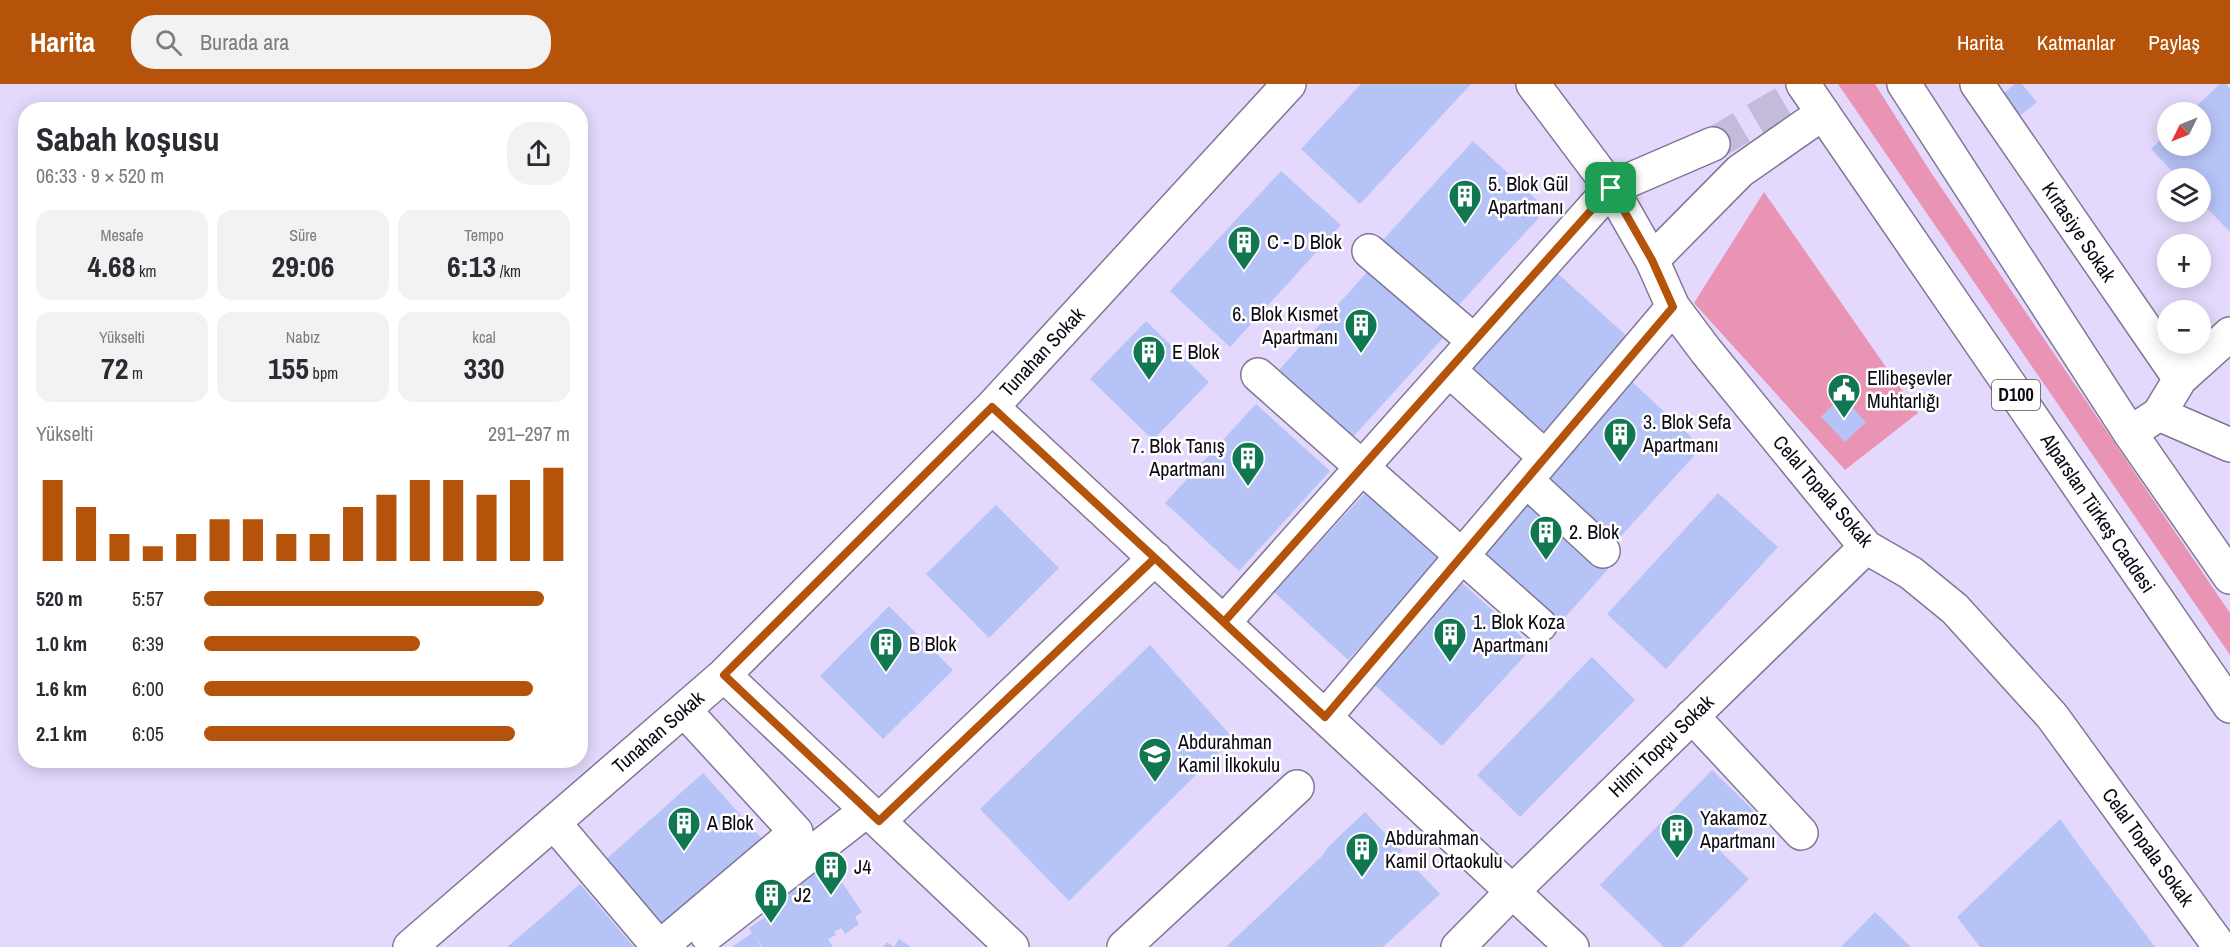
<!DOCTYPE html>
<html lang="tr">
<meta charset="utf-8">
<style>
:root{--surface:#fff;--page:#f2f2f3;--text:#2b2b33;--muted:#7c7c81;--accent:#b45309}
body{margin:0;font-family:"Archivo Narrow",sans-serif;background:var(--page);color:var(--text);height:100vh;display:flex;flex-direction:column;font-size:22px;white-space:nowrap}
*{box-sizing:border-box;margin:0}
p{font-size:20px;color:var(--muted)}
.icon{flex:none;width:33px;height:33px;fill:none;stroke:currentColor;stroke-width:2;stroke-linecap:round;stroke-linejoin:round}
.map{position:relative;flex:1;overflow:hidden}
.drawer{position:absolute;left:18px;top:18px;width:570px;height:666px;display:flex;flex-direction:column;background:var(--surface);border-radius:24px;box-shadow:0 3px 15px #0003}
.drawer>*{flex:none}
.needle{width:39px;rotate:227deg}
.tools{position:absolute;left:2157px;top:18px;display:grid;gap:12px}
.tools a{display:grid;place-items:center;width:54px;height:54px;border-radius:50%;background:var(--surface);box-shadow:0 3px 15px #0003;font-size:30px}
.pin{position:absolute;display:grid;place-items:center;width:51px;height:51px;color:#fff;margin:-26px;border-radius:12px;box-shadow:0 3px 9px #0006}
.round{display:grid;place-items:center;flex:none;width:63px;height:63px;border-radius:24px;background:var(--page)}
.headline{display:flex;align-items:center;justify-content:space-between;height:102px;padding:0 18px}
h1{font-size:33px;font-weight:700;line-height:45px}
.stats{display:grid;grid-template-columns:repeat(3,1fr);gap:9px;height:102px;padding:6px 18px}
.stats div{display:grid;align-content:center;border-radius:15px;background:var(--page);text-align:center}
.stats b{font-size:30px;font-weight:700}
.stats small{font-size:16px;font-weight:400}
.stats p{font-size:16px}
.chart{height:168px;padding:12px 18px}
.chart p{display:flex;justify-content:space-between}
.chart svg{width:100%;height:108px;margin-top:6px;stroke:var(--accent);stroke-width:6}
ul{padding:0 18px;list-style:none;font-size:20px}
li{display:grid;grid-template-columns:96px 72px 1fr;align-items:center;height:45px}
li i{height:15px;border-radius:8px;background:var(--accent)}
header{display:flex;align-items:center;gap:36px;box-sizing:border-box;height:84px;padding:0 30px;background:var(--accent);color:#fff}
header strong{font-size:28px}
nav{display:flex;gap:33px;margin-inline-start:auto;font-size:21px}
.search{width:420px;height:54px;background:var(--page);display:flex;align-items:center;gap:15px;box-sizing:border-box;padding:0 21px;border-radius:24px;color:var(--muted);font-size:22px}
.map>svg:first-child{display:block}
.green{fill:#e994b4}
.building{fill:#b5c3f7}
.lines{fill:none;stroke-linecap:round;stroke-linejoin:round}
.minor-tunnel{stroke:#c4bad9;stroke-width:33;stroke-dasharray:33 16;stroke-linecap:butt}
.minor-casing{stroke:#807695;stroke-width:36}
.highway-casing{stroke:#807695;stroke-width:36}
.minor{stroke:#fff;stroke-width:33}
.highway{stroke:#fff;stroke-width:33}
.route-casing{stroke:#fff;stroke-width:12}
.route{stroke:#b45309;stroke-width:8}
.labels{text-anchor:middle;stroke-width:5;stroke-linejoin:round;paint-order:stroke}
.shield{fill:#fff;stroke:#56535a;stroke-width:1.5}
.shield-label{font-size:18px;font-weight:bold;fill:#0d0914}
.poi-label{font-size:20px;fill:#0d0914;stroke:#fff;text-anchor:start}
.street-label{font-size:20px;fill:#0d0914;stroke:#fff}
</style>
<header>
<strong>Harita</strong>
<div class="search"><svg class="icon" aria-label="search" viewBox="0 0 24 24"><circle cx="10" cy="10" r="6"/><path d="M15 15l6 6"/></svg>Burada ara</div>
<nav><a>Harita</a><a>Katmanlar</a><a>Paylaş</a></nav>
</header>
<div class="map">
<svg width="2230" height="863" viewBox="0 0 2230 863">
<rect width="100%" height="100%" fill="#e4d9fc"/>
<path class="green" d="M1838 0H1875L1930 87 2230 529V571Z
M1764 108 1918 329 1845 386 1694 219Z"/>
<path class="building" d="M1361 0H1471L1360 120 1301 65Z
M2015 0H2022L2037 18 2017 34 1999 13Z
M2220 0H2226L2230 5V148L2200 117V94H2179L2151 65 2168 49V62H2200V28H2190Z
M1473 57 1547 125 1456 224 1382 157Z
M1281 87 1341 141 1230 263 1170 207Z
M1369 186 1443 254 1353 353 1279 286Z
M1555 187 1629 254 1539 354 1465 286Z
M1146 237 1209 298 1153 356 1090 295Z
M1629 295 1702 363 1612 462 1538 395Z
M1842 312 1866 338 1845 358 1821 333Z
M1256 320 1330 387 1239 487 1165 419Z
M1365 409 1439 476 1348 576 1274 508Z
M1718 409 1778 463 1666 585 1607 530Z
M1531 416 1609 484 1560 539 1483 471Z
M996 421 1059 484 989 554 926 490Z
M1459 496 1533 563 1442 662 1368 595Z
M889 522 953 586 883 655 820 592Z
M1150 561 1233 654 1069 817 980 725Z
M1592 573 1635 616 1520 733 1477 691Z
M1712 686 1755 728 1719 766 1749 795 1682 863H1664L1600 801Z
M703 689 765 758 665 847 603 778Z
M1365 728 1402 767 1395 773 1398 777 1404 772 1440 810 1383 863H1226L1322 772 1328 763Z
M2060 735 2086 771 2155 863H1980L1957 833Z
M827 776 862 828 855 833 859 840 845 850 841 844 834 848 836 851 828 855 833 863H762L754 851 761 863H732L752 849 749 844 777 825 772 818Z
M580 800 634 863H507L540 835Z
M1875 828 1911 863H1841Z
M899 855 911 863H883L887 858 894 863Z"/>
<g class="lines">
<path class="minor-tunnel" d="M1713 60 1815 0"/>
<defs>
<path id="minor" d="M1533 0 1611 104 1652 176 1673 223 1706 267 1866 463 1911 489 1955 525 2052 632 2220 863
M1977 0 2180 295
M1369 167 1474 257
M1652 176 1740 87 1823 29
M1449 286 1545 373
M1258 291 1540 541
M992 323 1572 863
M2159 330 2230 361
M2130 349 2159 330 2180 295 2230 250
M1526 396 1603 467
M1224 538 1611 104 1713 60
M724 591 1012 863
M1692 632 1801 749
M1325 633 1673 223
M879 737 1155 474
M554 739 659 863
M707 851 867 726
M410 863 724 591 992 323 1289 0
M660 863 796 748 684 626
M1124 863 1297 703
M1458 863 1512 808 1866 463"/>
<path id="highway" d="M1803 0 2230 622
M1904 0 2130 349 2230 493"/>
</defs>
<use href="#minor" class="minor-casing"/>
<use href="#highway" class="highway-casing"/>
<use href="#minor" class="minor"/>
<use href="#highway" class="highway"/>
</g>
<g class="lines">
<defs>
<path id="route" d="M1611 104 1224 538 992 323 724 591 879 737 1155 474 1325 633 1673 223 1652 176 1611 104"/>
</defs>
<use href="#route" class="route-casing"/>
<use href="#route" class="route"/>
</g>
<defs>
<symbol id="building-pin" viewBox="-11 -11 22 30"><path d="M0 17L-7.5 6A9.5 9.5 0 1 1 7.5 6Z" fill="#107750" stroke="#fff"/><path d="M-4-6H4V6H1V3H-1V6H-4ZM-2.5-4.3h1.7v1.8h-1.7ZM.8-4.3h1.7v1.8H.8ZM-2.5-1h1.7V.8h-1.7ZM.8-1h1.7V.8H.8Z" fill="#fff"/></symbol>
<symbol id="civic-pin" viewBox="-11 -11 22 30"><path d="M0 17L-7.5 6A9.5 9.5 0 1 1 7.5 6Z" fill="#107750" stroke="#fff"/><path d="M-.6-6.5H3V-4.5H.6V-3L4-1V1h2V6H-6V1h2V-1L-.6-3ZM-1.2 2.5V6h2.4V2.5Z" fill="#fff"/></symbol>
<symbol id="school-pin" viewBox="-11 -11 22 30"><path d="M0 17L-7.5 6A9.5 9.5 0 1 1 7.5 6Z" fill="#107750" stroke="#fff"/><path d="M0-5L7-2L0 1L-7-2ZM-4 1L0 2.5L4 1V4Q0 6-4 4Z" fill="#fff"/></symbol>
</defs>
<g fill-rule="evenodd">
<use href="#building-pin" x="1446" y="93" width="38" height="52"/>
<use href="#building-pin" x="1225" y="139" width="38" height="52"/>
<use href="#building-pin" x="1342" y="222" width="38" height="52"/>
<use href="#building-pin" x="1130" y="249" width="38" height="52"/>
<use href="#civic-pin" x="1825" y="287" width="38" height="52"/>
<use href="#building-pin" x="1601" y="331" width="38" height="52"/>
<use href="#building-pin" x="1229" y="355" width="38" height="52"/>
<use href="#building-pin" x="1527" y="429" width="38" height="52"/>
<use href="#building-pin" x="1431" y="531" width="38" height="52"/>
<use href="#building-pin" x="867" y="541" width="38" height="52"/>
<use href="#school-pin" x="1136" y="651" width="38" height="52"/>
<use href="#building-pin" x="665" y="720" width="38" height="52"/>
<use href="#building-pin" x="1658" y="727" width="38" height="52"/>
<use href="#building-pin" x="1343" y="746" width="38" height="52"/>
<use href="#building-pin" x="812" y="764" width="38" height="52"/>
<use href="#building-pin" x="752" y="792" width="38" height="52"/>
</g>
<g class="labels">
<rect class="shield" x="1992" y="296" width="48" height="30" rx="4.5"/>
<g class="shield-label">
<text x="2016" y="317">D100</text>
</g>
<g class="poi-label">
<text x="1488" y="107">5. Blok Gül<tspan x="1488" dy="23">Apartmanı</tspan></text>
<text x="1267" y="165">C - D Blok</text>
<text x="1338" y="237" text-anchor="end">6. Blok Kısmet<tspan x="1338" dy="23">Apartmanı</tspan></text>
<text x="1172" y="275">E Blok</text>
<text x="1867" y="301">Ellibeşevler<tspan x="1867" dy="23">Muhtarlığı</tspan></text>
<text x="1643" y="345">3. Blok Sefa<tspan x="1643" dy="23">Apartmanı</tspan></text>
<text x="1225" y="369" text-anchor="end">7. Blok Tanış<tspan x="1225" dy="23">Apartmanı</tspan></text>
<text x="1569" y="455">2. Blok</text>
<text x="1473" y="545">1. Blok Koza<tspan x="1473" dy="23">Apartmanı</tspan></text>
<text x="909" y="567">B Blok</text>
<text x="1178" y="665">Abdurahman<tspan x="1178" dy="23">Kamil İlkokulu</tspan></text>
<text x="1700" y="741">Yakamoz<tspan x="1700" dy="23">Apartmanı</tspan></text>
<text x="707" y="746">A Blok</text>
<text x="1385" y="761">Abdurahman<tspan x="1385" dy="23">Kamil Ortaokulu</tspan></text>
<text x="854" y="790">J4</text>
<text x="794" y="818">J2</text>
</g>
<g class="street-label">
<text transform="translate(2079 148) rotate(56)" y="7">Kırtasiye Sokak</text>
<text transform="translate(1042 268) rotate(-47)" y="7">Tunahan Sokak</text>
<text transform="translate(1823 407) rotate(49)" y="7">Celal Topala Sokak</text>
<text transform="translate(2098 429) rotate(56)" y="7">Alparslan Türkeş Caddesi</text>
<text transform="translate(658 648) rotate(-41)" y="7">Tunahan Sokak</text>
<text transform="translate(1661 662) rotate(-44)" y="7">Hilmi Topçu Sokak</text>
<text transform="translate(2148 763) rotate(54)" y="7">Celal Topala Sokak</text>
</g>
</g>
</svg>
<div class="tools">
<a><svg class="needle" viewBox="-14 -14 28 28"><path d="M0-13l5 13h-10z" fill="#e53935"/><path d="M0 13l5-13h-10z" fill="#7c7c81"/></svg></a>
<a><svg class="icon" aria-label="layers" viewBox="0 0 24 24"><path d="M12 4l9 5-9 5-9-5zM3 14l9 5 9-5"/></svg></a>
<a>+</a>
<a>−</a>
</div>
<div class="pin" style="left:1611px;top:104px;background:#1e9e55"><svg class="icon" aria-label="arrive" viewBox="0 0 24 24"><path d="M6 21V4h12l-3 4 3 4H6"/></svg></div>
<section class="drawer">
<div class="headline"><div><h1>Sabah koşusu</h1><p>06:33 · 9 × 520 m</p></div><a class="round"><svg class="icon" aria-label="share" viewBox="0 0 24 24"><path d="M12 15V3M7 8l5-5 5 5M5 13v7h14v-7"/></svg></a></div>
<div class="stats">
<div><p>Mesafe</p><b>4.68<small> km</small></b></div>
<div><p>Süre</p><b>29:06</b></div>
<div><p>Tempo</p><b>6:13<small> /km</small></b></div>
</div>
<div class="stats">
<div><p>Yükselti</p><b>72<small> m</small></b></div>
<div><p>Nabız</p><b>155<small> bpm</small></b></div>
<div><p>kcal</p><b>330</b></div>
</div>
<div class="chart"><p><span>Yükselti</span>291–297 m</p>
<svg viewBox="0 0 160 44" preserveAspectRatio="none"><path d="M5 44V11M15 44V22M25 44V33M35 44V38M45 44V33M55 44V27M65 44V27M75 44V33M85 44V33M95 44V22M105 44V17M115 44V11M125 44V11M135 44V17M145 44V11M155 44V6"/></svg>
</div>
<ul>
<li><b>520 m</b>5:57<i style="width:93%"></i></li>
<li><b>1.0 km</b>6:39<i style="width:59%"></i></li>
<li><b>1.6 km</b>6:00<i style="width:90%"></i></li>
<li><b>2.1 km</b>6:05<i style="width:85%"></i></li>
</ul>
</section>
</div>
